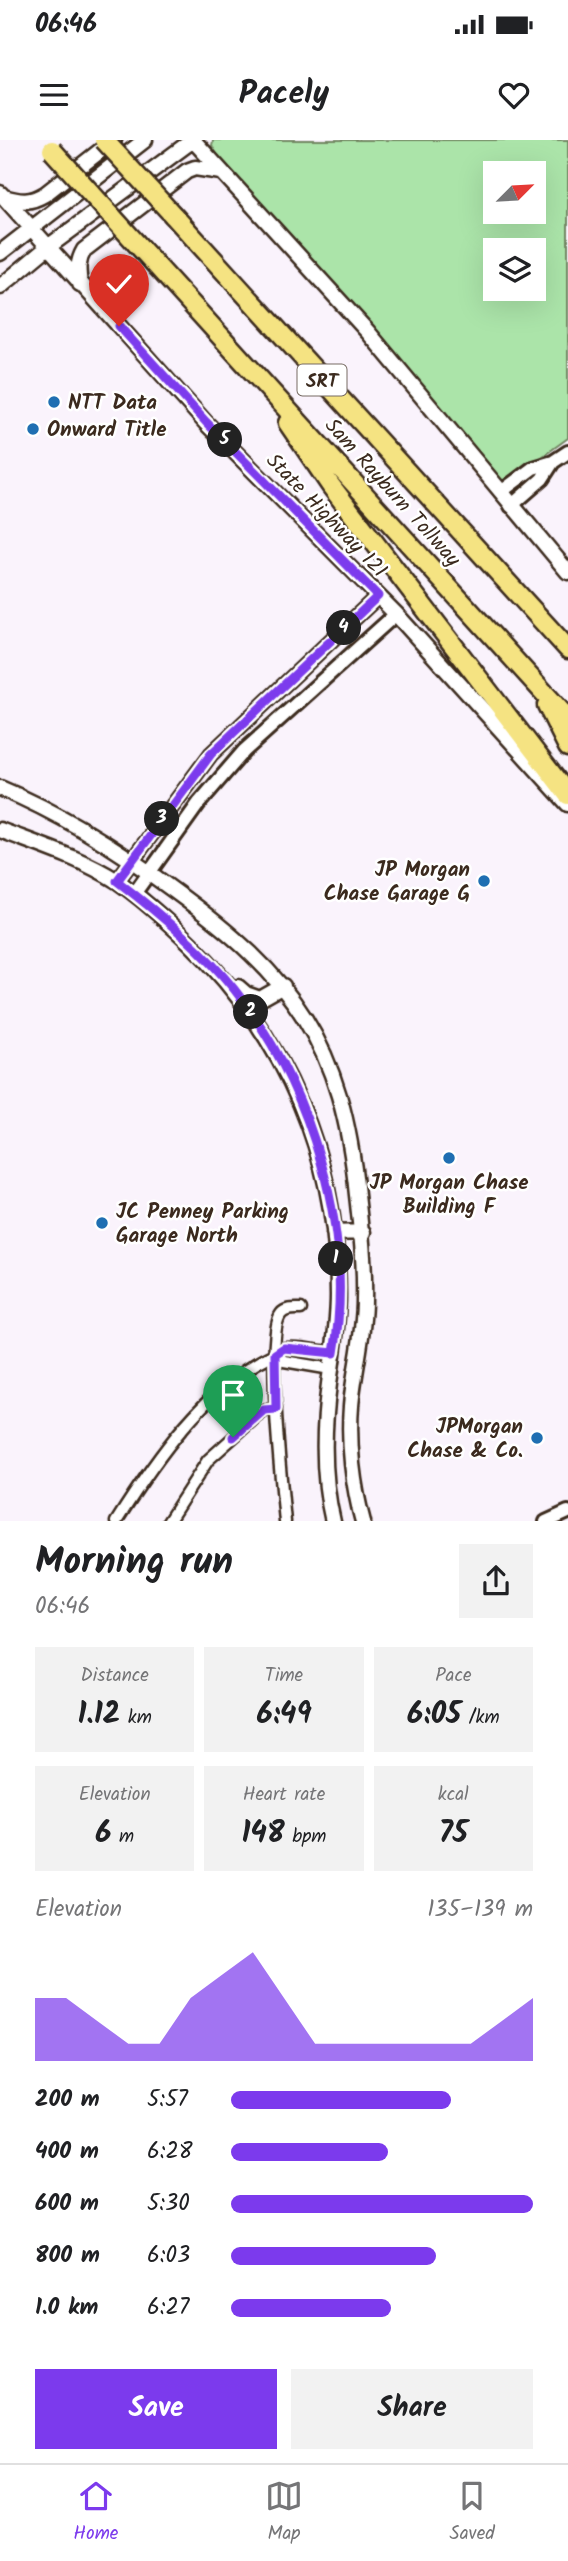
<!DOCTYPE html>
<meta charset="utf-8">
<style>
:root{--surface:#fff;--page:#f2f2f2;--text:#202124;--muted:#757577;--line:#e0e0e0;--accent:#7c3aed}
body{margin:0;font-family:Kalam,sans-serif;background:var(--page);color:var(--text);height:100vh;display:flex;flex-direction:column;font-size:26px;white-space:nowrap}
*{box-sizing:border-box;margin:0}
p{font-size:23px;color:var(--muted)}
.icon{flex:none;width:38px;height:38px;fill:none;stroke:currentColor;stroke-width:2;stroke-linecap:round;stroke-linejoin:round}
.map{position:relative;height:1381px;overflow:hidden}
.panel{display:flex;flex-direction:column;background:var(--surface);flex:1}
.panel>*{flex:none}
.needle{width:46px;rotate:66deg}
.controls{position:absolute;left:483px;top:21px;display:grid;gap:14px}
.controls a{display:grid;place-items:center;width:63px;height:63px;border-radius:0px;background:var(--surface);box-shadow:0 7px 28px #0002;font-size:35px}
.pin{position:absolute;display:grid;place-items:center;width:60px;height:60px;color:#fff;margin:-72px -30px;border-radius:50% 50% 50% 0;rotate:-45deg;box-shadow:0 0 7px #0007}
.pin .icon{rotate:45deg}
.km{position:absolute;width:35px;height:35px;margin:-18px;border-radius:50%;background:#222;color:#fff;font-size:19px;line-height:35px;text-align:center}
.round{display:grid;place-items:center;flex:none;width:74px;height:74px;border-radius:0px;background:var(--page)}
.headline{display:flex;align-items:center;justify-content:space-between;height:119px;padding:0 35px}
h1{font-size:38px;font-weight:800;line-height:52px}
.figures{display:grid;grid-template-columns:repeat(3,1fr);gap:10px;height:119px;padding:7px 35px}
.figures div{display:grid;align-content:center;border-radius:0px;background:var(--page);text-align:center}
.figures b{font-size:30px;font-weight:800}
.figures small{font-size:19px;font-weight:400}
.figures p{font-size:19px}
.chart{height:196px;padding:14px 35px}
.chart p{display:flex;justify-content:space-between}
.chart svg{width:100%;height:126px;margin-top:7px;fill:var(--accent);opacity:.7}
.action{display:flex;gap:14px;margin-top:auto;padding:14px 35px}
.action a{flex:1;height:80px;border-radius:0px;background:var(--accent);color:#fff;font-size:28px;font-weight:800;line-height:80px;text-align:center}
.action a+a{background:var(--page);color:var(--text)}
ul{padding:0 35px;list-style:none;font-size:23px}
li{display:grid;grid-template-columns:112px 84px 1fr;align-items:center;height:52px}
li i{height:18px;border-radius:9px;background:var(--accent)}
.status{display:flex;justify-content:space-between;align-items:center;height:49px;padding:0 35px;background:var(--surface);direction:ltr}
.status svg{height:19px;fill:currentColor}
header{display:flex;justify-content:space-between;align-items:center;height:91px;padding:0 35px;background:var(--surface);font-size:32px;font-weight:800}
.dock{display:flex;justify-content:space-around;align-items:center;height:98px;border-top:2px solid var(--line);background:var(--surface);font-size:19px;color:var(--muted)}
.dock a{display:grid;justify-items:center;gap:4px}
.dock .active{color:var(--accent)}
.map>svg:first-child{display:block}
.green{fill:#abe4a9;stroke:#738764;stroke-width:2;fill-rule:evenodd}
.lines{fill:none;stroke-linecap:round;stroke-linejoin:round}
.minor-casing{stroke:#3b2a1e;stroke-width:15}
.tertiary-casing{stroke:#3b2a1e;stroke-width:18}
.secondary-casing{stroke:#3b2a1e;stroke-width:19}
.motorway-casing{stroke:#3b2a1e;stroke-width:23}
.minor{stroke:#fff;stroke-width:10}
.tertiary{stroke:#fff;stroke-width:12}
.secondary{stroke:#fff;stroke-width:14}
.motorway{stroke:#f5e382;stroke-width:18}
.motorway-bridge-casing{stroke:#3b2a1e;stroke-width:23;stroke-linecap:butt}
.motorway-bridge{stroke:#f5e382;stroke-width:18}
.route-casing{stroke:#fff;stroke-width:14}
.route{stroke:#7c3aed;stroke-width:9}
.poi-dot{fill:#1f6fb2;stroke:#fff;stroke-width:2.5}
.labels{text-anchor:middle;stroke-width:5;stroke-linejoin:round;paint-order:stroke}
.shield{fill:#fff;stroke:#766a62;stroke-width:2}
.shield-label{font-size:19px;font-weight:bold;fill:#3b2a1e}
.poi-label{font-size:21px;font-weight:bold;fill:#3b2a1e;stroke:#fff;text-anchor:start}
.street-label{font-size:21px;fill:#3b2a1e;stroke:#fff}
</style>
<div class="status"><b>06:46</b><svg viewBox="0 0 49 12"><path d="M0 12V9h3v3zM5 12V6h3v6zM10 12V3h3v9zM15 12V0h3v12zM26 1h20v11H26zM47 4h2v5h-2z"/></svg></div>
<header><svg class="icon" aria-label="menu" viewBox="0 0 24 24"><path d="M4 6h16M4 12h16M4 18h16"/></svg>Pacely<svg class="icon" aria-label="heart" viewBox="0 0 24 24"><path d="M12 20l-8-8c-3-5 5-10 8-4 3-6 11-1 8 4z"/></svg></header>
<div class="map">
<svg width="568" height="1382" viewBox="0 0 568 1382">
<rect width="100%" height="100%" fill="#faf3fc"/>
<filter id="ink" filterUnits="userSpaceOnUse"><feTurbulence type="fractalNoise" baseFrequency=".0143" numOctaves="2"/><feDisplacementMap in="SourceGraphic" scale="14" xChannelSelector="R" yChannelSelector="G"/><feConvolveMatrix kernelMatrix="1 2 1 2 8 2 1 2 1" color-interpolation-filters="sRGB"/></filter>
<g filter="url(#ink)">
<path class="green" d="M213 0H568V298L510 340 504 342 498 337 354 165 220 19 212 6ZM495 33H534V72H495ZM495 110H534V149H495Z"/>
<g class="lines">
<defs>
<path id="minor" d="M275 1214 284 1221 331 1229
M116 1382C155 1320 205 1247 272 1215 276 1213 281 1208 286 1208 300 1206 319 1211 334 1213
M168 1382 208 1320 264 1270 276 1269
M285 1382C282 1348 265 1193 281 1174 286 1168 294 1169 301 1169"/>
<path id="tertiary" d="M501 352 533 328 553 322 568 312
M511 366 542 339 553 322
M117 741 211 614 378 456
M134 754 199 663 244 611 396 474
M546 1382 568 1372"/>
<path id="secondary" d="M193 0 368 192 568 432
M0 53 206 283 396 474 568 664
M4 57C21 62 30 63 45 54L114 0
M0 113 145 0
M80 144C78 130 77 122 84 110L187 31 195 28 221 32
M0 147 48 107 193 0
M0 648C63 674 118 709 173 750 294 838 342 903 357 1055 361 1090 365 1125 364 1160 364 1196 354 1230 351 1266 348 1303 353 1346 363 1382
M0 690C39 705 81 718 117 741 143 759 167 781 190 803 287 898 338 1019 338 1155 338 1185 333 1214 329 1244 323 1290 322 1337 333 1382
M238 847 246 854 260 859 283 846
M334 1093 363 1092"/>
<path id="motorway" d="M173 75 568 509
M136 103 568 579
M288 283 331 346 568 655
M547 565 568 607"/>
</defs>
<use href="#minor" class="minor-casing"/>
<use href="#tertiary" class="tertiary-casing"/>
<use href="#secondary" class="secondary-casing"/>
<use href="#motorway" class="motorway-casing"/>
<use href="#minor" class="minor"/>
<use href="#tertiary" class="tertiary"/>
<use href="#secondary" class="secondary"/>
<use href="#motorway" class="motorway"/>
<defs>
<path id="motorway-bridge" d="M104 0 173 75
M52 10 136 103"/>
</defs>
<use href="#motorway-bridge" class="motorway-bridge-casing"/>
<use href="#motorway-bridge" class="motorway-bridge"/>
</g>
</g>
<g class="lines" filter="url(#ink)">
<defs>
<path id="route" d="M119 186 206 282 378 456 211 614 117 741C159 773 201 808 234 849 311 946 355 1090 334 1213L284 1208 275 1214 276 1269 264 1270 233 1297"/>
</defs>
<use href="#route" class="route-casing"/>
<use href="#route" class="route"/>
</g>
<g class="poi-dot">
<circle cx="54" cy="262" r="7"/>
<circle cx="33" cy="289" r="7"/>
<circle cx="484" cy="741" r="7"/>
<circle cx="449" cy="1018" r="7"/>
<circle cx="102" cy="1083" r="7"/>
<circle cx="537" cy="1298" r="7"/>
</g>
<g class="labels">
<rect class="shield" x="297.5" y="224.5" width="49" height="31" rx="5"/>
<g class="shield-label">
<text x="322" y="247">SRT</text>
</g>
<g class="poi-label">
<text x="68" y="269">NTT Data</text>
<text x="47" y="296">Onward Title</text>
<text x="470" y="736" text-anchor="end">JP Morgan<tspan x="470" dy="24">Chase Garage G</tspan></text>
<text x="449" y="1049" text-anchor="middle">JP Morgan Chase<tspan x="449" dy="24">Building F</tspan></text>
<text x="116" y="1078">JC Penney Parking<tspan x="116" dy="24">Garage North</tspan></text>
<text x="523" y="1293" text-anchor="end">JPMorgan<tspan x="523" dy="24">Chase &amp; Co.</tspan></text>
</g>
<g class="street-label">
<text transform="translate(393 352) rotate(48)" y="7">Sam Rayburn Tollway</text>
<text transform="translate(327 375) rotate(46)" y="7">State Highway 121</text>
</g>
</g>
</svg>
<div class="controls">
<a><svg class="needle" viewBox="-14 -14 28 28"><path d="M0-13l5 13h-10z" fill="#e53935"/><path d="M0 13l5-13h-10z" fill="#757577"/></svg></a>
<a><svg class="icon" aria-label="layers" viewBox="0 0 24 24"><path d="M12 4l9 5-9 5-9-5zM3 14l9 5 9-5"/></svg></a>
</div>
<div class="pin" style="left:233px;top:1297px;background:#1e9e55"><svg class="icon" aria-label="arrive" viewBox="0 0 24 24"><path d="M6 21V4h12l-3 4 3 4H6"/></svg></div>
<div class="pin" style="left:119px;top:186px;background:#d93025"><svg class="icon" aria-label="check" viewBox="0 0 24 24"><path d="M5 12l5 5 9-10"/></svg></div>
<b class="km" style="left:336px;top:1119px">1</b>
<b class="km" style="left:251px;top:872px">2</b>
<b class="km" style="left:162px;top:679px">3</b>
<b class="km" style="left:344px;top:488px">4</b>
<b class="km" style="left:225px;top:300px">5</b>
</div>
<section class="panel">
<div class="headline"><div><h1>Morning run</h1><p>06:46</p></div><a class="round"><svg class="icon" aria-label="share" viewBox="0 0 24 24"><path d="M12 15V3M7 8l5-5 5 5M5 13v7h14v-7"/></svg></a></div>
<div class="figures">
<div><p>Distance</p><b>1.12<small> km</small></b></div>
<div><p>Time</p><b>6:49</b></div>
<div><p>Pace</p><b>6:05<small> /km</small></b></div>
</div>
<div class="figures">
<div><p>Elevation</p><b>6<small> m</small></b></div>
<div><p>Heart rate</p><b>148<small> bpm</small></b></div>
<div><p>kcal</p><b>75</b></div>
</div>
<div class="chart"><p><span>Elevation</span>135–139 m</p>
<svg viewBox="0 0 160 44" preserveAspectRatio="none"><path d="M0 44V22L10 22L20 30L30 38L40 38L50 22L60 14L70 6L80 22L90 38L100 38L110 38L120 38L130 38L140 38L150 30L160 22V44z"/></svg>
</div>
<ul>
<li><b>200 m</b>5:57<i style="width:73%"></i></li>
<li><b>400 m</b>6:28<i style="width:52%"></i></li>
<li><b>600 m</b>5:30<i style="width:100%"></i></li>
<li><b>800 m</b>6:03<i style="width:68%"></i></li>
<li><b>1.0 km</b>6:27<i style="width:53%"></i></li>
</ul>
<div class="action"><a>Save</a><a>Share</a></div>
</section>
<nav class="dock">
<a class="active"><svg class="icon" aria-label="home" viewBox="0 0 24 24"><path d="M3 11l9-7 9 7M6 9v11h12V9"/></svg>Home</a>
<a><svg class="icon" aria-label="map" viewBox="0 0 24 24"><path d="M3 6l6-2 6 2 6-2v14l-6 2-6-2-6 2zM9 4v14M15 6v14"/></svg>Map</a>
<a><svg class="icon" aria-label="saved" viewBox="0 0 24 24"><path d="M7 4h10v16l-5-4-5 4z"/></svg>Saved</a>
</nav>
